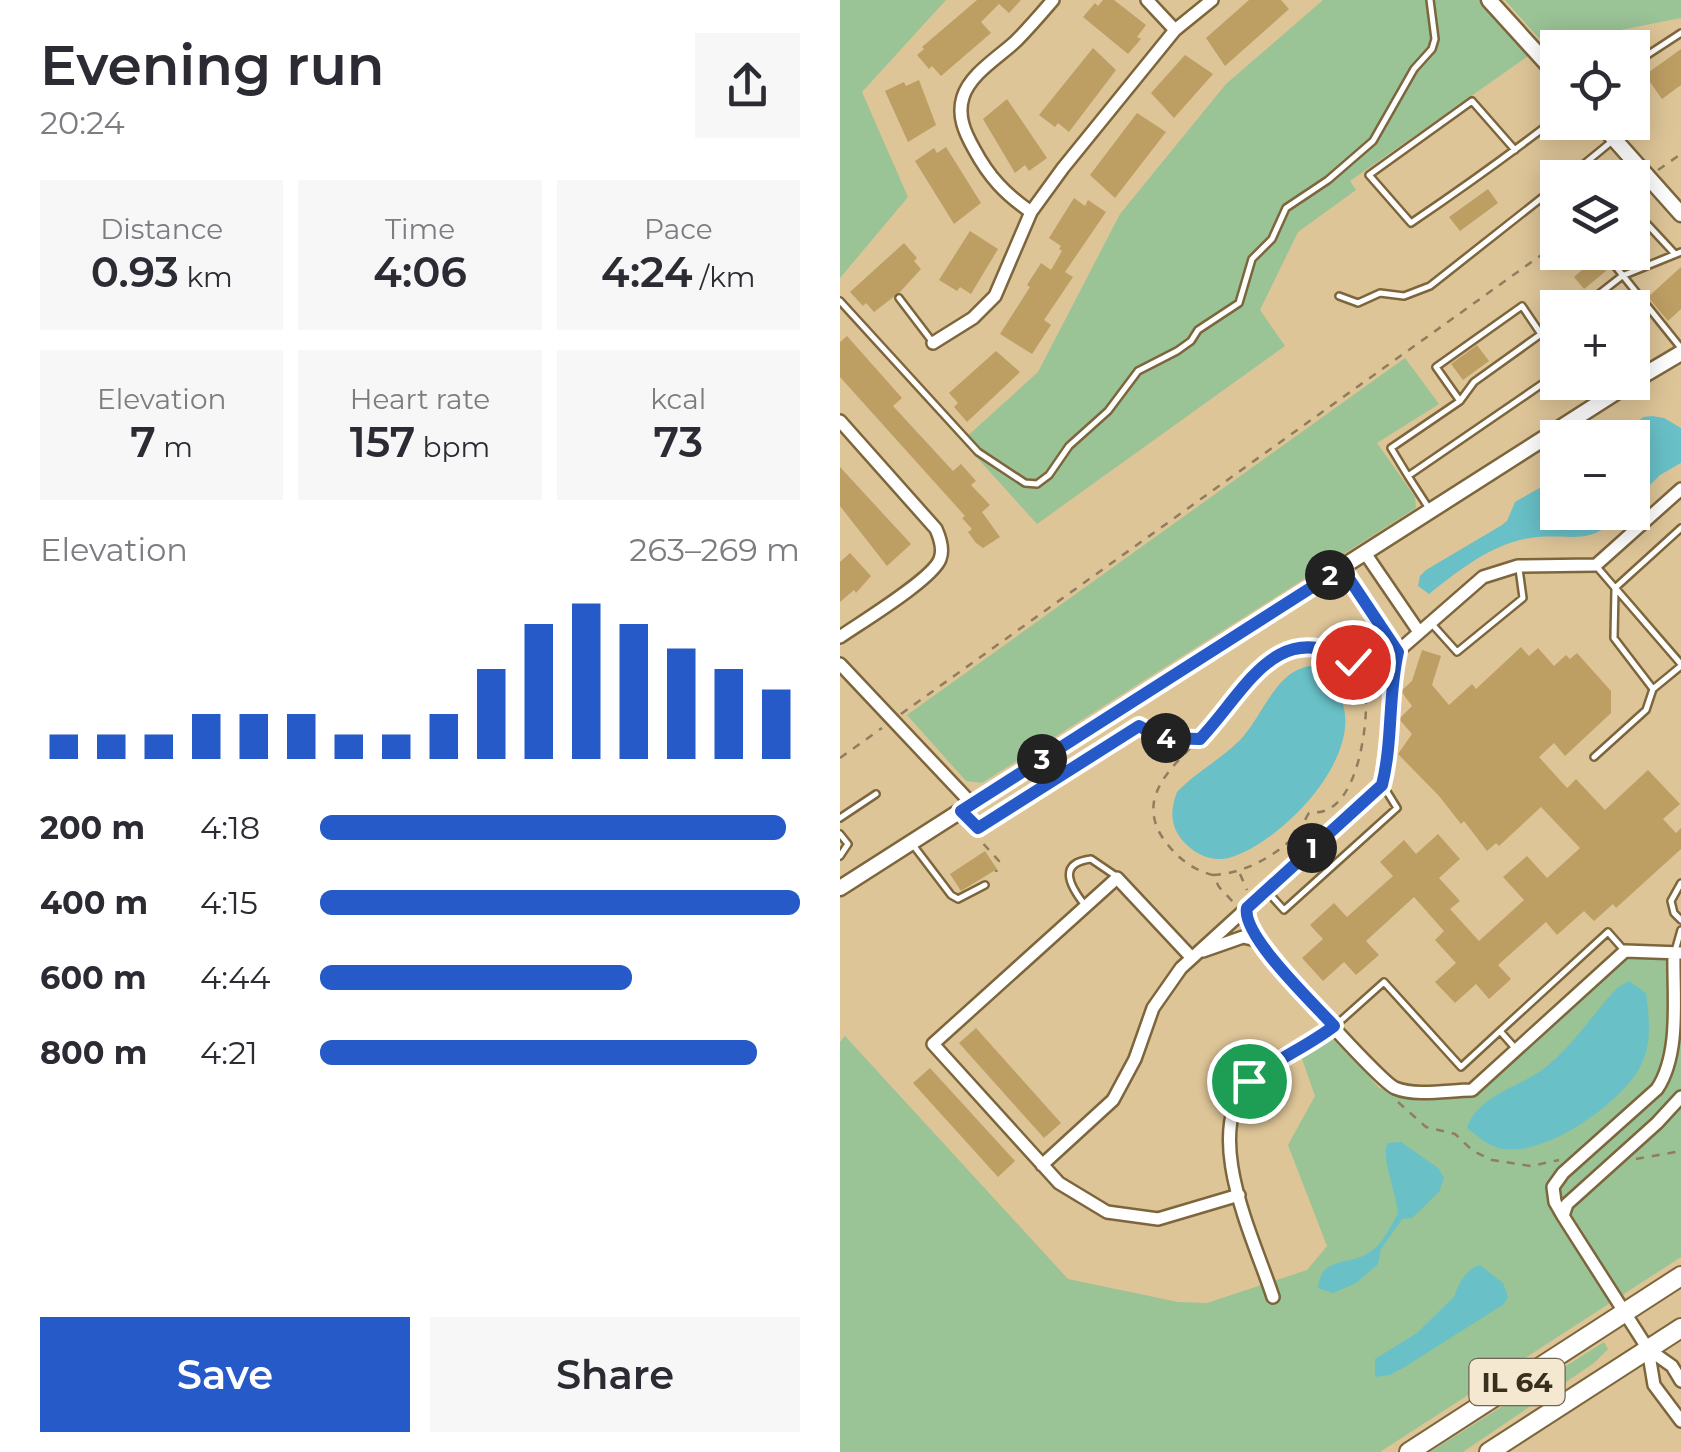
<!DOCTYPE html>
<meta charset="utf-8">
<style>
:root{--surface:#fff;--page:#f7f7f7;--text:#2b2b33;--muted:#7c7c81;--accent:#255ac8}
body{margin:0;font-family:Montserrat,sans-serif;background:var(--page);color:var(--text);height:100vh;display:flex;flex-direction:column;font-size:38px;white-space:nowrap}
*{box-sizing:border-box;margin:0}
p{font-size:32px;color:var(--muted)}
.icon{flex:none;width:55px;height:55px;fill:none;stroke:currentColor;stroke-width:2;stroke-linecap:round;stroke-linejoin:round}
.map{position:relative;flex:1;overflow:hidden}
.details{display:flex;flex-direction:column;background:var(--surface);width:840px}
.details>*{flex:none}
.controls{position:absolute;left:700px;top:30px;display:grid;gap:20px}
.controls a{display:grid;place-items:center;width:110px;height:110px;border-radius:0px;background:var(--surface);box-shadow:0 5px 25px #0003;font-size:50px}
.pin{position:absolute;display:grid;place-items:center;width:85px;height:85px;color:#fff;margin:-42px;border:5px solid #fff;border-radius:50%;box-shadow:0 2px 10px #0007}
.km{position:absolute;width:50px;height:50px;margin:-25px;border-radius:50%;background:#222;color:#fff;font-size:28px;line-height:50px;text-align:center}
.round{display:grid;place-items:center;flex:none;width:105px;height:105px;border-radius:0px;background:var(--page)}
.head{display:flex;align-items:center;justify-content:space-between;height:170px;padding:0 40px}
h1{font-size:55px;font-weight:600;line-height:75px}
.metrics{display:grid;grid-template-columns:repeat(3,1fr);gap:15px;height:170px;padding:10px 40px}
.metrics div{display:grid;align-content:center;border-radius:0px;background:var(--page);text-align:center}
.metrics b{font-size:42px;font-weight:600}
.metrics small{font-size:28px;font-weight:400}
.metrics p{font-size:28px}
.chart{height:280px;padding:20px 40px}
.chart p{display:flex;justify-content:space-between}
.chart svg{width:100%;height:180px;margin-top:10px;stroke:var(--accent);stroke-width:6}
.cta{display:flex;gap:20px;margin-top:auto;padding:20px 40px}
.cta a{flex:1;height:115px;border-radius:0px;background:var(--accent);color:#fff;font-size:40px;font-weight:600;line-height:115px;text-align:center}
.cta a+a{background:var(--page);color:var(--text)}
ul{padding:0 40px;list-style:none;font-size:32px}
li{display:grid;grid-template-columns:160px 120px 1fr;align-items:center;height:75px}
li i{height:25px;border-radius:12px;background:var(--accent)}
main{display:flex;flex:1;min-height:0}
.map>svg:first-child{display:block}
.green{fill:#9ac396}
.water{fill:#69c0c7}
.building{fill:#bd9e63}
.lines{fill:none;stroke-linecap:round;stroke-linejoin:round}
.service-casing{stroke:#7d663c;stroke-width:10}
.minor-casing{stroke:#7d663c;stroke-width:16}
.tertiary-casing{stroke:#7d663c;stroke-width:19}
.primary-casing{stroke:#7d663c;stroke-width:22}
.path{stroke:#8f7d5d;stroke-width:2.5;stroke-dasharray:8 8;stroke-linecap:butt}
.service{stroke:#fff;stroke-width:5}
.minor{stroke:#fff;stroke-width:11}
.tertiary{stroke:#fff;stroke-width:14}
.primary{stroke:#fff;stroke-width:18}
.route-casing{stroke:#fff;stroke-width:20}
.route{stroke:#255ac8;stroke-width:12}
.labels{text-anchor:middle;stroke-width:10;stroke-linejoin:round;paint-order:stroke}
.shield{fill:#f4e8d1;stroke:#706653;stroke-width:2.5}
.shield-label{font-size:28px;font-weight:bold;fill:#382f1d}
</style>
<main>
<section class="details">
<div class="head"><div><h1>Evening run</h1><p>20:24</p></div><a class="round"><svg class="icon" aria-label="share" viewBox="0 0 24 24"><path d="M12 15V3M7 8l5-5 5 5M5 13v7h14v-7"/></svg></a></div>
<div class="metrics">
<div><p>Distance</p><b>0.93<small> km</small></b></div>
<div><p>Time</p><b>4:06</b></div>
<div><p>Pace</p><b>4:24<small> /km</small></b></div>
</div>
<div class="metrics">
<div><p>Elevation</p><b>7<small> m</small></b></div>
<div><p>Heart rate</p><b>157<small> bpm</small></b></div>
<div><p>kcal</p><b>73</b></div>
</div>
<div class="chart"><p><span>Elevation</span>263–269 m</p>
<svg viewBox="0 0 160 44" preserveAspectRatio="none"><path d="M5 44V38M15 44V38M25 44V38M35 44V33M45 44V33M55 44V33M65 44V38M75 44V38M85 44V33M95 44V22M105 44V11M115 44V6M125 44V11M135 44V17M145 44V22M155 44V27"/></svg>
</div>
<ul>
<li><b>200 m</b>4:18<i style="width:97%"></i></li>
<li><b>400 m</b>4:15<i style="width:100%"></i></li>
<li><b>600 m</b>4:44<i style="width:65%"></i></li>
<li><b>800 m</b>4:21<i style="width:91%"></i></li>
</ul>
<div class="cta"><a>Save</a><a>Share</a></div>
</section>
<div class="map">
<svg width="841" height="1452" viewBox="0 0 841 1452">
<rect width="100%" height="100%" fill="#dec598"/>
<path class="green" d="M0 0H106L22 92 68 197 0 278Z
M483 0H642L691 54 510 181 516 190 458 232 420 310 445 346 197 524 122 441 198 372 280 214 386 84Z
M665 0H841V18L705 45Z
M565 358 599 404 537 443 575 497 576 508 142 783 126 781 67 715Z
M786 956 841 959V1257L540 1452H0V1042L5 1036 228 1279 338 1302 367 1303 467 1270 487 1246 448 1145 475 1096 460 1053 492 1034 539 1088 570 1096H630L651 1082Z
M764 1342 768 1349 754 1363 623 1452H590Z"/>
<path class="water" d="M812 416 824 418 841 428V463L820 475 793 502 792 438 779 437 803 417Z
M717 478 718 512 783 513C748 549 730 532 690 538 651 544 618 571 589 594L578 586 580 576 586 570 662 525 667 521 675 502Z
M470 666C561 717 455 836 392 857 374 863 355 855 343 841 330 826 330 810 337 792 356 772 380 760 399 741 422 718 435 671 470 666Z
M789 981 806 993C809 1016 812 1042 802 1063 785 1102 696 1165 653 1146 644 1142 635 1134 627 1128 639 1093 681 1088 707 1066 733 1045 754 1013 777 988Z
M561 1142 598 1168 604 1178 599 1192 572 1218 562 1219 541 1249 538 1264 516 1283 493 1293 478 1288C481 1253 513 1268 534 1249 544 1241 551 1225 558 1214 557 1193 540 1157 548 1143Z
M640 1265 663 1283 668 1297 664 1304 563 1368 549 1375 535 1377V1359L577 1333 615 1296C617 1284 629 1267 640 1265Z"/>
<path class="building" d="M137 0H181L169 13 159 4 141 22 151 33 101 76 92 66 89 69 77 55 84 49 82 47Z
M263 0H274L306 25 297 37 301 39 288 54 243 17 255 3 258 6Z
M409 0H441L449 9 385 66 366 38Z
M253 48 276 70 229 132 218 123 215 127 199 115Z
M841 49V85L822 99 805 75Z
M345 55 373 74 334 118 311 93Z
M79 80 96 125 68 142 45 91 64 82 66 86Z
M167 99 207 158 189 171 185 165 175 173 143 119Z
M297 113 326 132 275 198 250 175Z
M106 147 141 203 114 224 75 161 94 148 97 153Z
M648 189 658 203 620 231 609 217Z
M234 198 245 206 248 200 266 212 225 272 233 277 204 320 211 325 192 354 160 334 190 287 187 285 201 263 211 270 222 251 219 249 221 246 209 238Z
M130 231 158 249 131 294 120 287 117 291 99 280Z
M64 243 77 258 74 261 81 269 60 292 34 312 26 303 23 306 10 292Z
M756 258 766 271 744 289 734 277Z
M841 267V309L828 321 808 297Z
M7 336 62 398 53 406 113 471 121 464 136 481 131 485 150 505 142 512 160 537 143 548 136 543 128 532 132 529 122 518 125 516 0 377V342Z
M637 345 649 361 623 380 611 364Z
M156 351 180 372 127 422 114 407 118 403 109 393Z
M0 467 71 544 47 566 0 506Z
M10 553 31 576 16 593 14 590 0 602V562Z
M681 647 689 656 698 648 714 666 726 655 730 659 737 653 771 691V713L725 756 714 743 699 757 727 788 736 779 765 810 808 770 840 804 823 819 836 833 841 828V849L776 908 773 904 754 921 744 911 717 935 706 922 658 965 671 979 649 999 636 984 615 1003 595 982 616 963 595 940 604 931 574 897 526 941 539 955 516 975 504 962 483 981 462 958 483 939 470 925 494 903 507 917 553 876 540 862 564 840 576 854 598 834 620 859 599 878 620 901 610 909 639 941 684 900 663 877 687 856 707 878 740 848 701 807 659 846 656 843 647 851 624 821 621 824 599 796 558 754 572 734 559 719 572 706 561 691 572 681 582 650 601 656 592 685 609 705 632 684 636 689Z
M145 851 157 869 121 891 110 874Z
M136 1028 221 1123 204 1138 119 1043Z
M90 1068 175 1161 158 1177 73 1083Z"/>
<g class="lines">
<defs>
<path id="service" d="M792 65 841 33
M792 84 796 88 792 90
M675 150 632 101 529 175 571 223C621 189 670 154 718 117
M727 178 771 142
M792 215 796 212 835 254
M764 252 841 348
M499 296 518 303 540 293 564 296 590 286 718 185
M59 298 91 340
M0 301 138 452 185 483 197 484 209 475 229 446 268 411 298 371 337 351 351 341 358 330 399 303 412 259 432 239 446 208 488 180 533 141 574 69 592 49 595 39 590 0
M741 308 754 298
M760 308 754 298 782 276 841 252
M792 347 810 367
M620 401 634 382 701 334
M568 476 551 448 620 401 596 367 682 306 701 334 718 323
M590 510 568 476 718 373
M757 567 775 588 841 528
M775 589 774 638 813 689
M777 590 841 664
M591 623 617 652 683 598 679 569
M754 757 806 710 813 689 841 666
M0 818 36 794
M0 834 8 844 0 856
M73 845 111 895 118 899 145 885
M841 883 831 901 834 913 841 920
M426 890 444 910 557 808 544 787
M244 904C230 886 217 863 251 859L276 876
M835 951 841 930
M497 1024 544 982 621 1067 660 1031 675 1048
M660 1031 768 932 783 949"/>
<path id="minor" d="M307 0 335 30
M191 212C165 194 149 177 134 149 125 133 117 116 123 97 130 74 159 57 176 41 189 28 201 14 213 0
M93 343 133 318 155 296 191 212 223 168 335 30 372 0
M0 421 96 529C100 538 104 549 100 559 93 579 20 623 0 637
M525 553 579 632
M501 568 557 652
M0 664 132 804
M407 908C405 917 406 921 410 929 422 950 539 1081 555 1088 577 1097 609 1090 632 1090L785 951 841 953
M363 951 403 937 416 940
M834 953C833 995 841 1053 817 1089L723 1173 713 1187 715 1202 723 1216 808 1349 832 1366 841 1381
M351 957 277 878 93 1044 219 1183 267 1212 318 1219 399 1195
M202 1165 273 1100 295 1059 313 1008 341 968 542 785 547 766 553 674 557 652 643 577 678 566 756 565 841 489
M723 1216 727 1204 817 1123 841 1097
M433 1297C414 1238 361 1135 409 1081 432 1055 468 1047 494 1026
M808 1349 814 1385 841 1421"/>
<path id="tertiary" d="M649 0 718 76
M759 122 841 214
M792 382 841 353
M0 888 792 382"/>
<path id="primary" d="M569 1452 841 1276
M649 1452 841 1328"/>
</defs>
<use href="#service" class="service-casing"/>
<use href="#minor" class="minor-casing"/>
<use href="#tertiary" class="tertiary-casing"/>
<use href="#primary" class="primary-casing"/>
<path class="path" d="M818 170 841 154
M61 714 718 243
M331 739H358
M0 758 42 728
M130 823 138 828 299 726 330 739 340 757
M137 830 139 839 159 861 156 872
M400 874 407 890
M373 875C403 874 436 856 457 834 463 828 464 820 469 813 474 812 479 813 484 811 517 800 526 733 526 705 526 695 529 682 524 673 509 643 457 640 433 658 411 680 391 705 370 728 339 762 288 796 328 845 340 860 354 870 373 875L379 887 395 904
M558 1102 586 1127 615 1134 633 1151 652 1160 691 1166 719 1160
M796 1159 841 1151"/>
<use href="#service" class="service"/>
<use href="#minor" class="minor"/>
<use href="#tertiary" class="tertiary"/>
<use href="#primary" class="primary"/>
</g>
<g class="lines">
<defs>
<path id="route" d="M409 1081C436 1059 467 1047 494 1026 474 1004 401 935 407 908L542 785C553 741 548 695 558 652L502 568 121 811 138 828 299 726 321 738 360 739C406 691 436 615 513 662"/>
</defs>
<use href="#route" class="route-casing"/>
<use href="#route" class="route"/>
</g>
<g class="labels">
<rect class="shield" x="629.5" y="1359" width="95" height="46" rx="8"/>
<g class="shield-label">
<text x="677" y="1392">IL 64</text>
</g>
</g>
</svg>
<div class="controls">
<a><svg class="icon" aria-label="locate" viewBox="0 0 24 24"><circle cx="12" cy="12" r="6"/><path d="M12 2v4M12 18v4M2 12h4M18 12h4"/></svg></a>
<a><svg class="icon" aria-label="layers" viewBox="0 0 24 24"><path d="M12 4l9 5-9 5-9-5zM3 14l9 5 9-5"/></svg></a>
<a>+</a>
<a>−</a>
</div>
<div class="pin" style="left:409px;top:1081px;background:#1e9e55"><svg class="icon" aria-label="arrive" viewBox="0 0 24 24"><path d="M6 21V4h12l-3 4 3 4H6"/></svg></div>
<div class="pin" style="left:513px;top:662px;background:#d93025"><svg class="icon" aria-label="check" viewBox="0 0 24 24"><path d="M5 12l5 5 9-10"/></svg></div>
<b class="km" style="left:472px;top:848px">1</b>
<b class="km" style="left:490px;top:575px">2</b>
<b class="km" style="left:202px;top:759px">3</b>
<b class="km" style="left:326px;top:738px">4</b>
</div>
</main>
